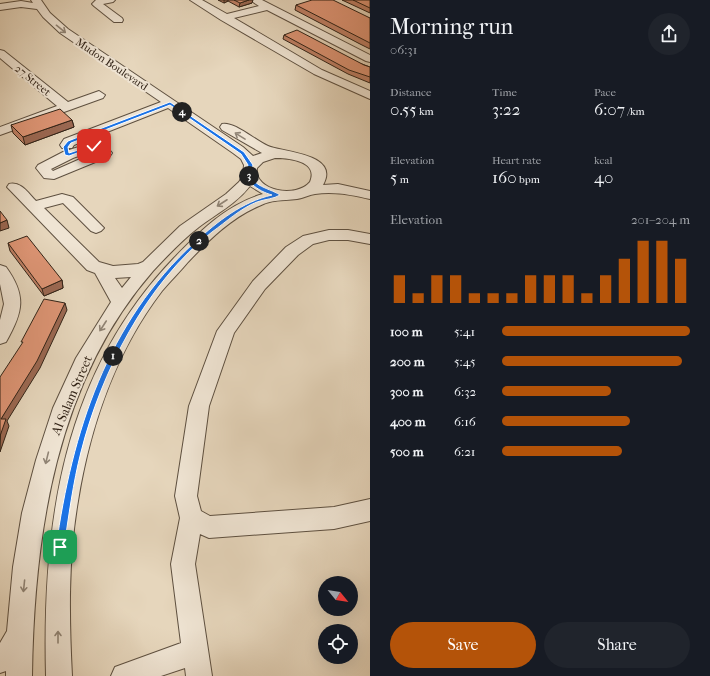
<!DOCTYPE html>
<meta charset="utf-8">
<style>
:root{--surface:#171b24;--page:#20242c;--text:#f1f3f6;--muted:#9ea1a6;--accent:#b45309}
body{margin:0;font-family:"IM FELL French Canon",serif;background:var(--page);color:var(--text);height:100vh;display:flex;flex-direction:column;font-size:15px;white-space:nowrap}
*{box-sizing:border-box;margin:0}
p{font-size:13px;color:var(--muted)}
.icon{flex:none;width:22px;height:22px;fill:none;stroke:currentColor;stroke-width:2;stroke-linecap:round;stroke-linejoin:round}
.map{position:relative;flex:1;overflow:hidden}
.drawer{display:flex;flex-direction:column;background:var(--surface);width:340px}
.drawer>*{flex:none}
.needle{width:26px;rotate:120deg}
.controls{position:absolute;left:318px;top:576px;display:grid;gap:8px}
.controls a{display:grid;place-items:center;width:40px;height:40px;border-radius:50%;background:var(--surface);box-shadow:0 4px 16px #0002;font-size:20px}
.pin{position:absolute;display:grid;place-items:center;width:34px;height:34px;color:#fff;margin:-17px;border-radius:8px;box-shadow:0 2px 6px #0006}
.km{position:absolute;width:20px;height:20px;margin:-10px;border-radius:50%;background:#222;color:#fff;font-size:11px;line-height:20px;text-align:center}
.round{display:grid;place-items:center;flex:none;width:42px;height:42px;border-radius:21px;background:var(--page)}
.head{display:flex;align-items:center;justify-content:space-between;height:68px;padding:0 20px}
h1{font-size:22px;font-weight:600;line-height:30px}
.metrics{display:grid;grid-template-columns:repeat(3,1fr);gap:6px;height:68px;padding:4px 20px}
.metrics div{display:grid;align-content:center}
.metrics b{font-size:17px;font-weight:600}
.metrics small{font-size:11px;font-weight:400}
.metrics p{font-size:11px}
.chart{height:112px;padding:8px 20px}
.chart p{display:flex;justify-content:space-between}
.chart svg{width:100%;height:72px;margin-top:4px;stroke:var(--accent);stroke-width:6}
.button{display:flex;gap:8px;margin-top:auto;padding:8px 20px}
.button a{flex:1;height:46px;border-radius:24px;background:var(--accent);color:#fff;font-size:16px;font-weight:600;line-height:46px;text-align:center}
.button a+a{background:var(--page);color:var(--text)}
ul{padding:0 20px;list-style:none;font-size:13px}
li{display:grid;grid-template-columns:64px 48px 1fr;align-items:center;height:30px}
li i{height:10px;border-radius:5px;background:var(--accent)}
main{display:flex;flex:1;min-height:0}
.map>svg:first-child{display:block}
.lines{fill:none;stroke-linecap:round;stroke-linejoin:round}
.minor-casing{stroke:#5e5040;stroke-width:2}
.minor{fill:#efe4d3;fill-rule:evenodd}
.wall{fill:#bf8065;stroke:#312317}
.shaded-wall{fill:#9b6852;stroke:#312317}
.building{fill:#de9575;stroke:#312317}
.oneway{stroke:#908475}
.route{fill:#1a73e8;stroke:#fff}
.labels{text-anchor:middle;stroke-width:4;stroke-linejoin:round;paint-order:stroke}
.far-street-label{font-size:11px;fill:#312317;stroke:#efe4d3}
.street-label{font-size:13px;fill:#312317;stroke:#efe4d3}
</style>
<main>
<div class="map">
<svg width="370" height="676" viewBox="0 0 370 676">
<rect width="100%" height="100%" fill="#e6d6bc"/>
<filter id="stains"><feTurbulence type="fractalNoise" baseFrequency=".005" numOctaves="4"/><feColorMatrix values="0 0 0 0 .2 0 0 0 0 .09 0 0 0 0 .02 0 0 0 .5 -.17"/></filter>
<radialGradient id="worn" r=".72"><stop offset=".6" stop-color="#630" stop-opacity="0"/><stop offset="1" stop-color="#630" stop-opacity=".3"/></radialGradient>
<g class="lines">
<defs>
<path id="minor" d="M31 0H41L50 13 68 29 243 147 253 156 262 153 222 130 220 127 222 124C234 121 256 141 268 146 281 152 341 153 323 185L338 184 370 191V199C352 195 334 191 315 194 309 195 303 198 297 199 282 201 273 199 259 206 231 218 209 240 188 262 180 272 170 281 162 291 116 351 90 427 78 501 68 559 69 617 72 676H46C42 522 63 374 174 258 199 232 227 204 263 194L250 186C236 204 216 214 199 227 182 240 167 256 153 271 56 382 34 534 32 676H6V671L0 673V643L7 631 13 567 22 513 36 460 53 408 76 358 111 302 95 273 87 270 7 187 9 184C21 181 28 193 36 201L62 194 73 197 104 228 101 231 96 233 91 231 63 203 44 208 99 262 113 266 138 264 143 262 180 226 226 194 239 182 243 176 244 165 241 159 233 153 168 108 74 145 72 148H62L60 145 64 139 161 102 60 33 43 17 37 9 21 7 0 10V4L21 1 33 3ZM275 158C289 158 319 161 310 182 297 198 254 192 257 168L263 162ZM131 277 122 288 115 278Z
M96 0H115L113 2 103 4 122 18 123 20 122 22H114L94 6 92 4Z
M190 0H202L227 14 259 6 250 0H262L370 55V62L366 61 267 10 234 18 322 70 370 91V99L314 74 221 20Z
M0 50 4 51 68 102 99 91 105 95 103 98 0 135V127L57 106 0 58Z
M94 142 104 144 112 153 110 156 54 179 44 178 36 168 38 165 63 152ZM95 150 96 152 53 171 51 169 73 158Z
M329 230H348L370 234V244L348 240H329L313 244 298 255 265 289 234 333 209 406 197 496 201 511 210 516 334 507 370 499V521L334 529 209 538 200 534 195 564 212 676H186L185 668 161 676H111L115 667 181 643 171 564 180 518 175 496 189 406 217 331 253 281 286 247 303 236Z
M0 265 6 267C27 296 23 312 6 342L0 344V320L4 304 0 284Z"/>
</defs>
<use href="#minor" class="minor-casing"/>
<use href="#minor" class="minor"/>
</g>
<path class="wall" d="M218 0H249L252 3 239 7 228 1 224 3Z
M342 0H370V13Z
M296 5 370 18V49L360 44 295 10Z
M284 35 370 67V83L348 74 283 39Z
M72 120 74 127 25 145 13 133 11 125Z
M8 243 62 280 63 288 44 296 10 251Z"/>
<path class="shaded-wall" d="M224 0H228V1L224 3Z
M249 0H253L252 3 239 7 240 3Z
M72 120 74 127 25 145 23 137Z
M7 220 9 228 0 231V223Z
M62 280 63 288 44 296 42 289Z
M65 303 67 310 40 368 7 421 9 426 0 452 1 419Z"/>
<path class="building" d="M234 0H249L240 3Z
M312 0H333L370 18V43L296 5Z
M353 0H370V8Z
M297 30 364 65 370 67V77L349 70 284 35Z
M60 109 72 120 23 137 11 125Z
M0 211 7 220 0 223Z
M27 236 62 280 42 289 8 243Z
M44 299 65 303 37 361 1 419H6L0 436V377L23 342H21Z"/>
<defs><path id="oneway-shaft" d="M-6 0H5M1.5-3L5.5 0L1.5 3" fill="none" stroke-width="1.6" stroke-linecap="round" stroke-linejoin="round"/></defs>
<g class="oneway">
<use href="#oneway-shaft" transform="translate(61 29) rotate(39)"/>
<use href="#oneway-shaft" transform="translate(240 136) rotate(-148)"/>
<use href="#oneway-shaft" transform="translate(222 203) rotate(147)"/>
<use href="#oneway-shaft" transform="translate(103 326) rotate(123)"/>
<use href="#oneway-shaft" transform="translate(47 458) rotate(104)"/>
<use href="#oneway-shaft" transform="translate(24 586) rotate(96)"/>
<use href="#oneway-shaft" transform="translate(58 637) rotate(-90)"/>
</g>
<path class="route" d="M170 102 244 152 253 165C245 186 268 187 280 195 274 199 265 199 257 202 241 208 226 222 212 232 146 283 101 373 81 452 73 483 69 515 64 547L60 551 56 547C72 432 107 322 195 242 218 221 242 202 272 195 258 191 242 181 248 165L241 154 170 105 71 143 68 147 69 153 94 145 96 146 69 156 65 155 63 147 68 141Z"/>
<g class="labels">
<g class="far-street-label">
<text transform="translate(112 64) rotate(34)" y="4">Mudon Boulevard</text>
<text transform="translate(33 80) rotate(39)" y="4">27 Street</text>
</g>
<g class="street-label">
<text transform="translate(71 395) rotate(-67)" y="5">Al Salam Street</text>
</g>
</g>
<rect width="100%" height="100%" filter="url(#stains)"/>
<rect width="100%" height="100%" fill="url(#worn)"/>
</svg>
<div class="controls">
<a><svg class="needle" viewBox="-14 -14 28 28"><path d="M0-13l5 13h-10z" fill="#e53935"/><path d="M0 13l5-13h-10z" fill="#9ea1a6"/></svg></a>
<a><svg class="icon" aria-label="locate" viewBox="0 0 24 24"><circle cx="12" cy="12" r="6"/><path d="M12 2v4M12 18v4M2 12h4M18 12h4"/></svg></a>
</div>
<div class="pin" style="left:60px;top:547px;background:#1e9e55"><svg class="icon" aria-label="arrive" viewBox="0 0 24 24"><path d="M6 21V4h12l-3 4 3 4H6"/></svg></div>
<div class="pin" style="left:94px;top:146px;background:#d93025"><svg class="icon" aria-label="check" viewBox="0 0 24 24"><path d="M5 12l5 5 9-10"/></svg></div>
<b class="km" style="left:113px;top:356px">1</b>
<b class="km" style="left:199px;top:241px">2</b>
<b class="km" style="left:249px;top:176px">3</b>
<b class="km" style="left:182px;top:112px">4</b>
</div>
<section class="drawer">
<div class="head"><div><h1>Morning run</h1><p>06:31</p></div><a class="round"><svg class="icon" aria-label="share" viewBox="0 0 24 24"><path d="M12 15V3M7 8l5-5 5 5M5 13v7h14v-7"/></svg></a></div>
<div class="metrics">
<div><p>Distance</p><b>0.55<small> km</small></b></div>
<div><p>Time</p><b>3:22</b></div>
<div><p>Pace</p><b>6:07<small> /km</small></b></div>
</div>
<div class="metrics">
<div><p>Elevation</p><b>5<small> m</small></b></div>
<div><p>Heart rate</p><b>160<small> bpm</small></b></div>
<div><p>kcal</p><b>40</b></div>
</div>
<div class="chart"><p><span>Elevation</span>201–204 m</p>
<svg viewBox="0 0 160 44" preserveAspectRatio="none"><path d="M5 44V27M15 44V38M25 44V27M35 44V27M45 44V38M55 44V38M65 44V38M75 44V27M85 44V27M95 44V27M105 44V38M115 44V27M125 44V17M135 44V6M145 44V6M155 44V17"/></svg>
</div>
<ul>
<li><b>100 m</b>5:41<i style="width:100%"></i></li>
<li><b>200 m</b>5:45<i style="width:96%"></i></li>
<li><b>300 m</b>6:32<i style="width:58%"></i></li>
<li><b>400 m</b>6:16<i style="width:68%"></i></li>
<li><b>500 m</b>6:21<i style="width:64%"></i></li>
</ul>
<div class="button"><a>Save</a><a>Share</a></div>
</section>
</main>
